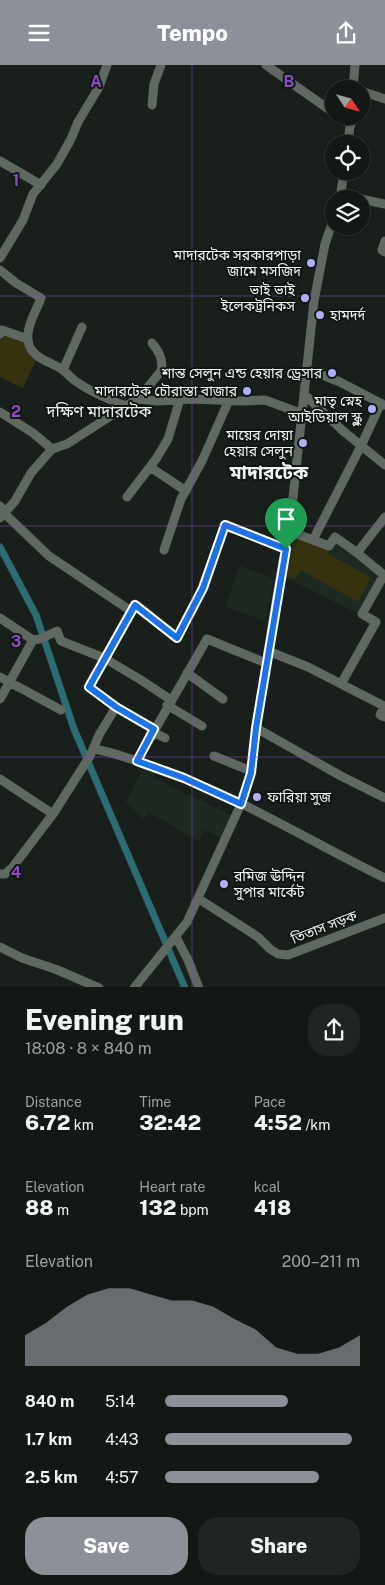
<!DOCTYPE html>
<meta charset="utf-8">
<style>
:root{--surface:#131814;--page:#202522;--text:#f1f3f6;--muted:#9da0a0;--line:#323734;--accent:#8c9099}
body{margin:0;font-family:"Public Sans","Noto Sans Bengali",sans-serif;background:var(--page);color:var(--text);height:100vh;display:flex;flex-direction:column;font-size:19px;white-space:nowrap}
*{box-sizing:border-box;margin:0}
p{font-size:16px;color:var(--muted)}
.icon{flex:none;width:28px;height:28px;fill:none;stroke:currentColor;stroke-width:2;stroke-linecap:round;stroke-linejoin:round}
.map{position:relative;height:922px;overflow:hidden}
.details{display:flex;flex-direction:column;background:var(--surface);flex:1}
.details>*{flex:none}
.needle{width:32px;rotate:126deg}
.controls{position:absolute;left:325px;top:15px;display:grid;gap:10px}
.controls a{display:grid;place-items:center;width:45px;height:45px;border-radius:50%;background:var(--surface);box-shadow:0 1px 4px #0004,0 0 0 1px var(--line);font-size:25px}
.pin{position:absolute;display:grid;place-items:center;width:42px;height:42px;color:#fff;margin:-51px -21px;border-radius:50% 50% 50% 0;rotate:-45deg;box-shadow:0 0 5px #0007}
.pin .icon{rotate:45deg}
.round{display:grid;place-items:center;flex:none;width:52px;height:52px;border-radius:20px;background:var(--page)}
.overview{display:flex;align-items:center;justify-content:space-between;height:85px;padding:0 25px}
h1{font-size:28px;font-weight:800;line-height:38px}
.figures{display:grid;grid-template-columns:repeat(3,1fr);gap:8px;height:85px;padding:5px 25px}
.figures div{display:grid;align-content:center}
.figures b{font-size:21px;font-weight:800}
.figures small{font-size:14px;font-weight:400}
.figures p{font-size:14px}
.chart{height:140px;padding:10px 25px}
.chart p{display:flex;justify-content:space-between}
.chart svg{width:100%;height:90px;margin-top:5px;fill:var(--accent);opacity:.7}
.button{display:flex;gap:10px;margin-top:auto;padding:10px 25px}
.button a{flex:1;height:58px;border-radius:20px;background:var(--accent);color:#fff;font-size:20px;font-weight:800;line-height:58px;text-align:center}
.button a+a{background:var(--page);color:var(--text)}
ul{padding:0 25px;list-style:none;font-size:16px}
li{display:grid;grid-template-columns:80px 60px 1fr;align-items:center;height:38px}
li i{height:12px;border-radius:6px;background:var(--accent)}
header{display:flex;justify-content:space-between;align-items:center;height:65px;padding:0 25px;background:var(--accent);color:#fff;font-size:22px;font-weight:800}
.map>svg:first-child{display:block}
.built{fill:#1e2a21}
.green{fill:#36310e}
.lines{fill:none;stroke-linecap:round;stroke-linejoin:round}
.canal{stroke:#2d6c74;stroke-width:7}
.minor{stroke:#606862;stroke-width:9}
.route-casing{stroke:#fff;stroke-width:10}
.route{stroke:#1a73e8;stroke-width:6}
.grid{fill:none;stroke:#8d4ac7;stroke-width:1;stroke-opacity:0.55}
.poi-dot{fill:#b0aefa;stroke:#101712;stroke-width:2}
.labels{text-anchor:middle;stroke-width:4;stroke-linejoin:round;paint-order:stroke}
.poi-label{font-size:14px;fill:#f2f6f3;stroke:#101712;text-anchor:end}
.street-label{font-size:14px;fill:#f2f6f3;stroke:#101712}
.quarter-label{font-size:16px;fill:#f2f6f3;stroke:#101712}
.district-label{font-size:19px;font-weight:bold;fill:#f2f6f3;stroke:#101712}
.grid-label{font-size:16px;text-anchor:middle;font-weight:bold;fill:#8d4ac7;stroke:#101712;stroke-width:4;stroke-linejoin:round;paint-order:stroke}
</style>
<header><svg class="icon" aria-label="menu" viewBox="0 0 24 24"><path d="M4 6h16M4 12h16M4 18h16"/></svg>Tempo<svg class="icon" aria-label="share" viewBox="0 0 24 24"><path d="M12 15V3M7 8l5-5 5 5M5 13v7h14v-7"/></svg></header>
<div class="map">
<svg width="385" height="923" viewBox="0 0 385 923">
<rect width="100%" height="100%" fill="#19201b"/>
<path class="built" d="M294 471 329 484 336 476 382 511 360 550 284 512Z
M240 501 274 514 265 556 225 541Z
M144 701 156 704 154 713 233 751 222 773 205 765 199 776 148 747 144 755 126 737Z"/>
<path class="green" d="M3 268 25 277 37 293 23 323 0 312V274Z
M296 472 329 484V489L371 513 358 537 301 505 295 514 286 511Z"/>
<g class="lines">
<path class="canal" d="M0 482 36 550 74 664 185 923"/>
<path class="minor" d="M266 0 334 48
M353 24 355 0
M361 26 385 34
M152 40 154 19 161 0
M339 51 351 60
M348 79 351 51
M0 96 41 120
M341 131 358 134
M340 134 344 106
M361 134 385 139
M385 176 382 185 385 187
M0 193 23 155 33 129 57 99 71 74 78 57 99 22 107 0
M0 205 16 218 41 233C36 247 24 264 29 280 34 294 52 297 63 305 67 308 70 312 74 315 90 327 107 334 126 341
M0 269 2 265 28 274
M307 304 340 317 384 340
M63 305 82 262
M305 330 342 365 385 400
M138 334 161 306C164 295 159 286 152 278
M0 347 33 368 52 384
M150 402 186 426
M127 432 156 394 168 374 180 334
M0 441 5 449 49 491 131 546 135 539 177 573 203 523 225 460 286 484
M0 453 15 436 31 408 52 384 67 379 126 341 138 334 157 336 191 334 241 336 265 335 303 349
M289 466 329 481 335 472 356 487 384 510 362 549 376 557 341 619
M313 475 361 381 381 338
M164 485 181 434 202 396 229 335
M357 488 385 452
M0 553 33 575
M268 586 308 602 384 641 380 650 385 652
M187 608 223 634
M0 612 61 645
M0 634 33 575 40 574 57 566 61 576 104 593 141 615 171 635
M167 640 202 661
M116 642 89 622 131 546
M256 663 341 711 385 733
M153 667 165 673
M94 684C113 687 130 694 148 700 232 727 307 775 385 813
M214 691 251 706
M137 696 207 574 266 598
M0 714 53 749
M0 809H5L12 803 53 749 90 691 99 670 116 642 154 664
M199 834 258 872 270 884 278 889 288 890 385 853
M176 872 188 895 199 923
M0 882 22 893 55 904 99 923
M134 923 187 857 241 739 251 708 256 663 276 537 291 451 314 236 325 179 334 153"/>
</g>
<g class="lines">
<defs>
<path id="route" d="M225 460 286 484 256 663 251 708 241 739 184 713 137 696 154 664 116 642 89 622 135 540 177 573 203 523Z"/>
</defs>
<use href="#route" class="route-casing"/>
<use href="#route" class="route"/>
</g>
<path class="grid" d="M192 0V923M0 231H385M0 461H385M0 692H385"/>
<g class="poi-dot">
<circle cx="311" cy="198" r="5"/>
<circle cx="305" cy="233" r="5"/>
<circle cx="320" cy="250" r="5"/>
<circle cx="332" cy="308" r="5"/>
<circle cx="247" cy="326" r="5"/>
<circle cx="372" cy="344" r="5"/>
<circle cx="303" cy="378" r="5"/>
<circle cx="257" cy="732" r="5"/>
<circle cx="224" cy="819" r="5"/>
</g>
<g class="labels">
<g class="poi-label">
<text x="301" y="195">মাদারটেক সরকারপাড়া<tspan x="301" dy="16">জামে মসজিদ</tspan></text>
<text x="295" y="230">ভাই ভাই<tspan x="295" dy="16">ইলেকট্রনিকস</tspan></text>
<text x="330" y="255" text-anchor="start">হামদর্দ</text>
<text x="322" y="313">শান্ত সেলুন এন্ড হেয়ার ড্রেসার</text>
<text x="237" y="331">মাদারটেক চৌরাস্তা বাজার</text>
<text x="362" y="341">মাতৃ স্নেহ<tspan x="362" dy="16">আইডিয়াল স্কুল</tspan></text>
<text x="293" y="375">মায়ের দোয়া<tspan x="293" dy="16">হেয়ার সেলুন</tspan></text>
<text x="267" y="737" text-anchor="start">ফারিয়া সুজ</text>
<text x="234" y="816" text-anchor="start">রমিজ ঊদ্দিন<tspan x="234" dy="16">সুপার মার্কেট</tspan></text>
</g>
<g class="street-label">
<text transform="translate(324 862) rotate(-21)" y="5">তিতাস সড়ক</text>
</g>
<g class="quarter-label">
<text x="99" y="352">দক্ষিণ মাদারটেক</text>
</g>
<g class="district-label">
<text x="269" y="414">মাদারটেক</text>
</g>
</g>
<g class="grid-label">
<text x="96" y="22">A</text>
<text x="289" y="22">B</text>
<text x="16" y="121">1</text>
<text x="16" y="352">2</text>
<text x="16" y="582">3</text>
<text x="16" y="813">4</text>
</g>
</svg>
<div class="controls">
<a><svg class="needle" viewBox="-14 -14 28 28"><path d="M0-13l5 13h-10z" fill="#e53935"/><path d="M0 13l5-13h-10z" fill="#9da0a0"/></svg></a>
<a><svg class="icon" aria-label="locate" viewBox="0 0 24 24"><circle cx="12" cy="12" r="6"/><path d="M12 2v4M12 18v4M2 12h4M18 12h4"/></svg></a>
<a><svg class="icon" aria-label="layers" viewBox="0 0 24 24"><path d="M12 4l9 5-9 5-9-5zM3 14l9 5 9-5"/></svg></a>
</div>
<div class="pin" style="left:286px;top:484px;background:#1e9e55"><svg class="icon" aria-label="arrive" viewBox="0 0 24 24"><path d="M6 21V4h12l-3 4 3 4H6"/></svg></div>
</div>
<section class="details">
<div class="overview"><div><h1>Evening run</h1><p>18:08 · 8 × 840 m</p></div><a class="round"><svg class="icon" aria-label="share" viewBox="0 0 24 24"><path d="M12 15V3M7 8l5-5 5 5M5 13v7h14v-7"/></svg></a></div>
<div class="figures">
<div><p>Distance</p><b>6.72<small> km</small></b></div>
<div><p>Time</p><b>32:42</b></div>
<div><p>Pace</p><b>4:52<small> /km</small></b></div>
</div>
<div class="figures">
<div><p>Elevation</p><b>88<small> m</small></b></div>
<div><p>Heart rate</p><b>132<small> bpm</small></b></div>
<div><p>kcal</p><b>418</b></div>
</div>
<div class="chart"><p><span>Elevation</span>200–211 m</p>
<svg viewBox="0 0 160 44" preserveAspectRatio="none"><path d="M0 44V29L10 23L20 15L30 9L40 6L50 6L60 9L70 12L80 12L90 15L100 21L110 26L120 35L130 38L140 38L150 35L160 29V44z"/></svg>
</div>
<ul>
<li><b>840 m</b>5:14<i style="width:63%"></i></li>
<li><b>1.7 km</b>4:43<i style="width:96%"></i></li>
<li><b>2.5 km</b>4:57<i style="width:79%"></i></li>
</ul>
<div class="button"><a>Save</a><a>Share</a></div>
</section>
